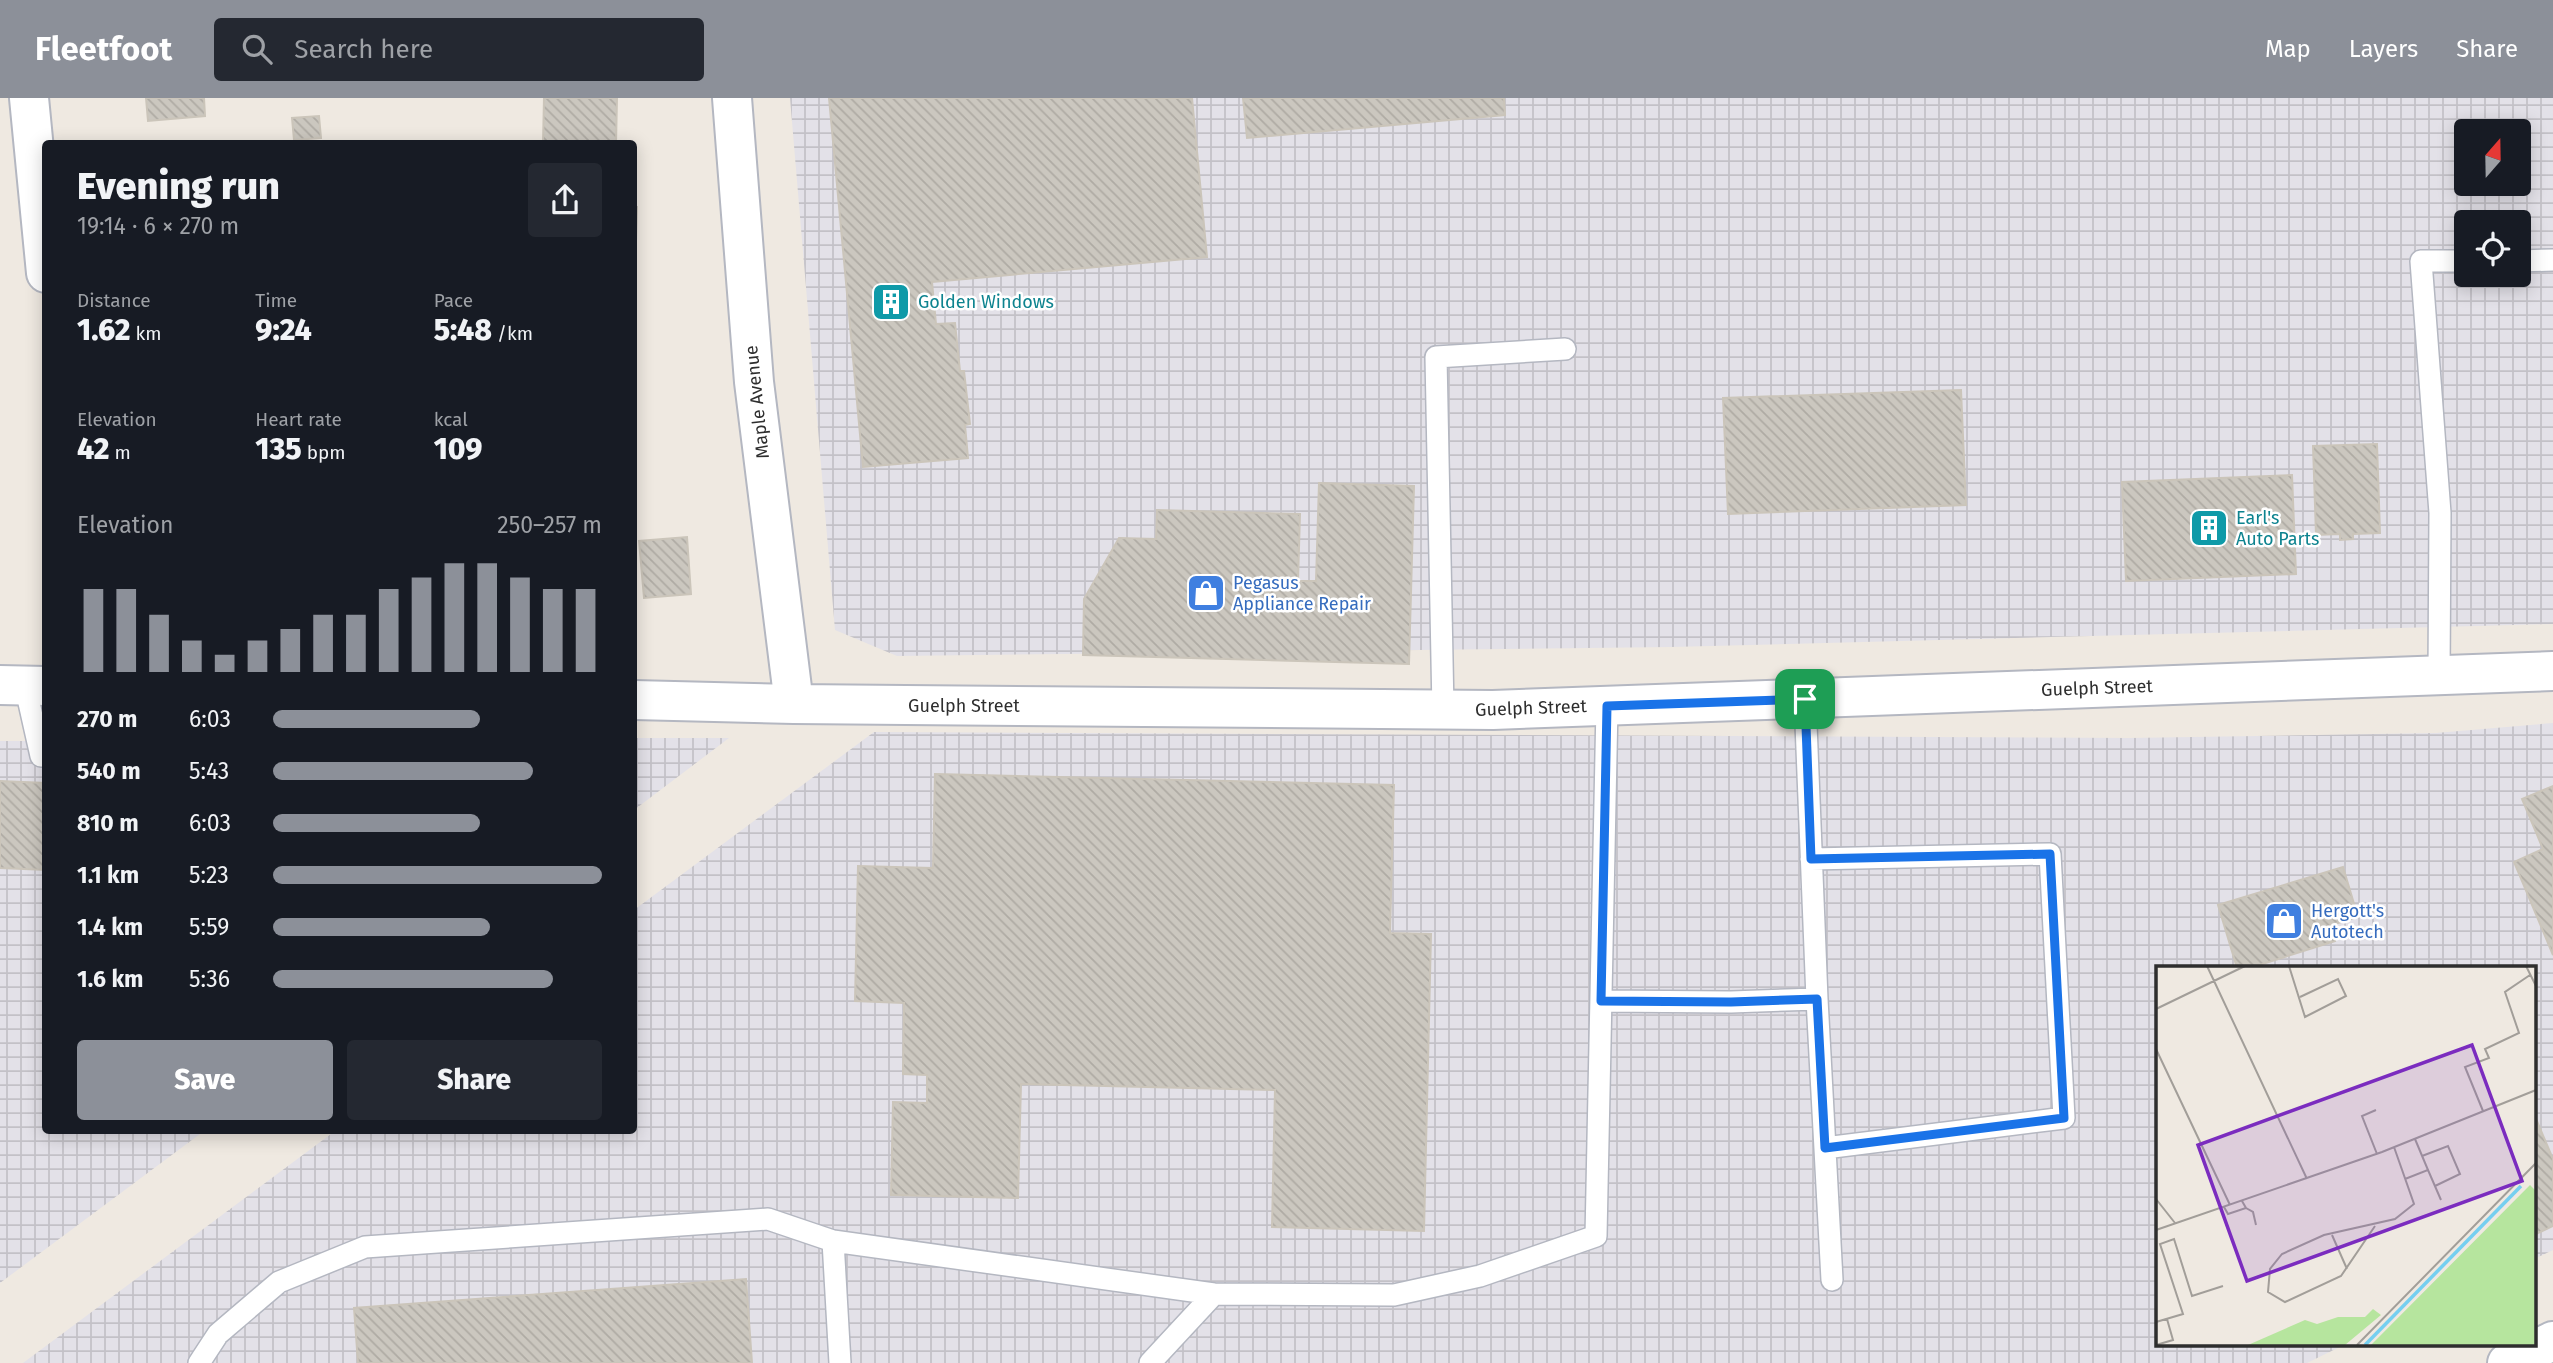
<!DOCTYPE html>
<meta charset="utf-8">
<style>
:root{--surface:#171b24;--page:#242831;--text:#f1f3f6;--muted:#9ea1a6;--accent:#8c9099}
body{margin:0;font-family:"Fira Sans",sans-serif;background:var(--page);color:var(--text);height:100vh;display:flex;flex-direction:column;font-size:26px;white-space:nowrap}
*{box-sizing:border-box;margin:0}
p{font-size:23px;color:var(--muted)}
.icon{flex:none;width:38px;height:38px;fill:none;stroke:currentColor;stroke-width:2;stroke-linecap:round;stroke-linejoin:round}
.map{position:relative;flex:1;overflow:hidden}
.side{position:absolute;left:42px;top:42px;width:595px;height:994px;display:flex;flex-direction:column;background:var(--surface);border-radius:7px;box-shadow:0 4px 18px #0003}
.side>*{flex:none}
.needle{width:46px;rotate:20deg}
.tools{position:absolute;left:2454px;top:21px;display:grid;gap:14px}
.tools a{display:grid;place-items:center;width:77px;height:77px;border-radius:7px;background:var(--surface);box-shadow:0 4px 18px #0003;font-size:35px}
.pin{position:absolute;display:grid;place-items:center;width:60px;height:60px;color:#fff;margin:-30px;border-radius:14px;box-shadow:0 4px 10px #0006}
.round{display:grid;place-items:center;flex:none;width:74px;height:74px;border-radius:7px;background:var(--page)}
.headline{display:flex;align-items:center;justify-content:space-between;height:119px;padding:0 35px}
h1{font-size:38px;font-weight:800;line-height:52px}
.metrics{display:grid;grid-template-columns:repeat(3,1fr);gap:10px;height:119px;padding:7px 35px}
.metrics div{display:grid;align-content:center}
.metrics b{font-size:30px;font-weight:800}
.metrics small{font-size:19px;font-weight:400}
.metrics p{font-size:19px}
.chart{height:196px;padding:14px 35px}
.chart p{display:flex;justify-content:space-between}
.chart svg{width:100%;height:126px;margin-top:7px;stroke:var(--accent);stroke-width:6}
.action{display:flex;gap:14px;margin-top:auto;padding:14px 35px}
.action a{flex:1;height:80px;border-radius:7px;background:var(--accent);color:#fff;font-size:28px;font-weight:800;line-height:80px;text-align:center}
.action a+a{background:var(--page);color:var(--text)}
ul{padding:0 35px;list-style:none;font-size:23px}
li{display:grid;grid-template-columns:112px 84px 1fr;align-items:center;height:52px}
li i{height:18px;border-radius:9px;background:var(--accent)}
header{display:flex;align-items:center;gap:42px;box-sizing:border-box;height:98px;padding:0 35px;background:var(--accent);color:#fff}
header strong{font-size:33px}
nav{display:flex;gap:38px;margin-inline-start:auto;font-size:24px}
.search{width:490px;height:63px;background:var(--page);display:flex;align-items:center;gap:18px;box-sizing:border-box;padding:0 24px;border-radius:7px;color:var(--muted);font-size:26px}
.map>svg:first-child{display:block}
.industrial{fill:url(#industrial-grid);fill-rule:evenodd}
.building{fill:url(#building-back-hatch);stroke:#cbc5ba;stroke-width:2}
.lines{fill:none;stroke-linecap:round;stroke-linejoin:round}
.lane-casing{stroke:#b4b7c1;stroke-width:24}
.street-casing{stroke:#b4b7c1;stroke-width:42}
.lane{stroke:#fff;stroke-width:21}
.street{stroke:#fff;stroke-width:38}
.route-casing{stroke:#fff;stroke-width:14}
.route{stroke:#1a73e8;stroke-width:9}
.labels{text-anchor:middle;stroke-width:5;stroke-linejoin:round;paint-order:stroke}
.culture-label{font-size:18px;fill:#0d838f;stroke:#fff;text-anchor:start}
.street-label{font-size:18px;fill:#2e2e2e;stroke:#fff}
.shop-label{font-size:18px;fill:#366cbe;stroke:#fff;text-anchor:start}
.inset-river{fill:none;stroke:#75cff0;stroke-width:3.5}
.inset-road{fill:none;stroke:#a29e99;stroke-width:2}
.view{fill:#7b2cbf;fill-opacity:0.15;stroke:#7b2cbf;stroke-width:3.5}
.inset-edge{fill:none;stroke:#2e2e2e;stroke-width:3.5}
</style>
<header>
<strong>Fleetfoot</strong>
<div class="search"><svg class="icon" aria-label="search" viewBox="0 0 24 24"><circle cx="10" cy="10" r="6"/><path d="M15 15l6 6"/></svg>Search here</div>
<nav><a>Map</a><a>Layers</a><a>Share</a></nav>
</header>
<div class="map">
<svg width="2553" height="1265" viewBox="0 0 2553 1265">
<defs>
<pattern id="industrial-grid" width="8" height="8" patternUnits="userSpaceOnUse" patternTransform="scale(1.75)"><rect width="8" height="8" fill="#e3e1e8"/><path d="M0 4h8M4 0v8" fill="none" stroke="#c3c1c7"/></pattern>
<pattern id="building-back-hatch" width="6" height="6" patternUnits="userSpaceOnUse" patternTransform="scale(1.75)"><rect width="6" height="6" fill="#cbc7bf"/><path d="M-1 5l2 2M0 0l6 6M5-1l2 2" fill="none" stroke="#afaba4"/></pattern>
</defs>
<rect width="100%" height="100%" fill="#efe9e1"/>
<path class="industrial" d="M790 0H2553V526L1671 549 897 558 835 532ZM2466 33H2518V86H2466ZM2466 124H2518V177H2466Z
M2553 625V1152L2534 1161V870H2158V1246H2346L2307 1265H23L335 1033 634 1032V812L874 634 2130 640 2436 635Z
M634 640H729L634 712Z
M0 643H45L46 1032 204 1033 0 1185Z"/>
<path class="building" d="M146 0H204L205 18 148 23Z
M544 0H617L616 46H543Z
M829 0H1192L1207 159 932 184 936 226 955 225 960 273H964L970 326 965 327 968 360 863 369Z
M1243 0H1504L1505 17 1247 40Z
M319 18 321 40 294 42 292 20Z
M634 109H637L635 178H634Z
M1961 292 1966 407 1728 416 1723 300Z
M2377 346 2380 435 2353 436V441L2340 442V436L2316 437 2313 348Z
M2292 377 2296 476 2126 483 2122 384Z
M1319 385 1414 388 1409 566 1083 557 1084 501 1119 440 1156 441 1157 412 1300 416 1298 483H1316Z
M687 439 691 496 644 500 639 443Z
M935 676 1394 687 1390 835 1431 836 1424 1133 1272 1129 1275 992 1021 986 1018 1100 891 1097 893 1004 927 1005V977L903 976 904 905 855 903 858 768 933 770Z
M0 683 46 685V772L0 770Z
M2553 688V857L2514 764 2543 751 2522 701Z
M2343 769 2358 819 2331 827 2335 843 2250 870H2237L2218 807Z
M2534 1016 2553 1061V1128L2534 1137Z
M746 1181 752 1265H358L354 1210Z"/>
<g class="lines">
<defs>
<path id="lane" d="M2518 163 2553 162
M2439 577 2440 415 2421 163H2466
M25 587 41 658H46
M1443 612 1436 259 1565 251
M1811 761 2050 756 2064 1020 1825 1050
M1817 901 1832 1182
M1601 903 1731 904 1817 901 1805 601
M833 1143 840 1265
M199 1265 218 1236 279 1184 365 1149 768 1121 833 1143 1214 1196 1394 1197 1480 1178 1596 1138 1607 608
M1150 1265 1214 1196"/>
<path id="street" d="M29 0 46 175
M732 0 754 284 794 606
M0 587 46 588
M634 602 794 606 1493 612 2553 573
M2507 1265 2553 1243"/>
</defs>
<use href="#lane" class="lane-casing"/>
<use href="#street" class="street-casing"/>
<use href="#lane" class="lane"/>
<use href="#street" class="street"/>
</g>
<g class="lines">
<defs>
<path id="route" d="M1805 601 1811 761 2050 756 2064 1020 1825 1050 1817 901 1731 904 1601 903 1607 608Z"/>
</defs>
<use href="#route" class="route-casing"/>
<use href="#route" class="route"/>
</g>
<defs>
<symbol id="building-square" viewBox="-11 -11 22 22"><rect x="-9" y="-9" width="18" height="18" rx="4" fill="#0f9aa8" stroke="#fff"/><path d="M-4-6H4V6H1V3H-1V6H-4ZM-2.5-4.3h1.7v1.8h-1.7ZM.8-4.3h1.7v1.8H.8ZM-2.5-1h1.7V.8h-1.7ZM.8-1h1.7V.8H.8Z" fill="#fff"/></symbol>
<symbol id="shop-square" viewBox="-11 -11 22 22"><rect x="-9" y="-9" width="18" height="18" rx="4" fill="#3f7fe0" stroke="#fff"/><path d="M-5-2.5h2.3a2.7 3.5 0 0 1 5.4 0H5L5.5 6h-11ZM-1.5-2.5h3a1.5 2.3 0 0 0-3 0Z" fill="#fff"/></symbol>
</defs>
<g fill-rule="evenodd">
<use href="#building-square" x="869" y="182" width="44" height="44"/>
<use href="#building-square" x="2187" y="408" width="44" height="44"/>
<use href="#shop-square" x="1184" y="473" width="44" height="44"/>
<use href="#shop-square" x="2262" y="801" width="44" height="44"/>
</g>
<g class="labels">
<g class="culture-label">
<text x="918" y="210">Golden Windows</text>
<text x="2236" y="426">Earl's<tspan x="2236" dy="21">Auto Parts</tspan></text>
</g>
<g class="street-label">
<text transform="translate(757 304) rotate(-96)" y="6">Maple Avenue</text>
<text transform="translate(2097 590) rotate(-2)" y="6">Guelph Street</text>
<text x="964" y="614">Guelph Street</text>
<text transform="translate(1531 610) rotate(-2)" y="6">Guelph Street</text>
</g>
<g class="shop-label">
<text x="1233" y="491">Pegasus<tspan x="1233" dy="21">Appliance Repair</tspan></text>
<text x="2311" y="819">Hergott's<tspan x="2311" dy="21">Autotech</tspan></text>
</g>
</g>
<g transform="translate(2156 868)">
<rect width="380" height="380" fill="#efe9e1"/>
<path d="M374 219 380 225V379H215ZM217 343 225 349 189 379H92L149 354 161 358 182 351H209Z" fill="#b6e59e"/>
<path class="inset-river" d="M209 379 365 220"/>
<path class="inset-road" d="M51 0 151 213M133 0 149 51 190 30 182 13 144 31M370 0 380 20M0 43 89 0M0 83 74 239M220 144 206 150 221 188M327 145 309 101 333 92 329 83 363 67 349 26 374 9M266 190 292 180 304 208 279 220M272 204 285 234M249 213 272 204 259 173M0 233 19 257M68 241 72 248 90 242 86 235M90 242 97 246 100 259M219 260 185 310 129 336 112 326 114 303 126 288 168 269 239 253 258 238 238 181M0 264 226 186 380 124M176 269 191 303M0 356 27 348 4 278 18 273 36 330 67 320M0 379 17 374 11 353M201 379 380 197"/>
<path class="view" d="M316 79 366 215 91 315 42 179Z"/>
<rect width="380" height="380" class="inset-edge"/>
</g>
</svg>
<div class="tools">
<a><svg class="needle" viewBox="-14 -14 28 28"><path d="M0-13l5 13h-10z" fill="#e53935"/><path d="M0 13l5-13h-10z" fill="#9ea1a6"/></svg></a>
<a><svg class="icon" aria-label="locate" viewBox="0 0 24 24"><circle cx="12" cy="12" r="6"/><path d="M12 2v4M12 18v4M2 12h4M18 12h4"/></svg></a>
</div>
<div class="pin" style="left:1805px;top:601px;background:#1e9e55"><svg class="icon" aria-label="arrive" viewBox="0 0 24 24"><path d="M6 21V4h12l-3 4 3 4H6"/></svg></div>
<section class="side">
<div class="headline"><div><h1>Evening run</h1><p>19:14 · 6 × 270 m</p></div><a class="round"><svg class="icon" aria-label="share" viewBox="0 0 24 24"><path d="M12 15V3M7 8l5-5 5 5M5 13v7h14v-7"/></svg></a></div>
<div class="metrics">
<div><p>Distance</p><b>1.62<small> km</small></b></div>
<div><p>Time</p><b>9:24</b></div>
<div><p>Pace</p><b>5:48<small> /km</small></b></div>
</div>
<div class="metrics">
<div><p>Elevation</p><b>42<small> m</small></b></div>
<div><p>Heart rate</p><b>135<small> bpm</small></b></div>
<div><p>kcal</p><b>109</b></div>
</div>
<div class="chart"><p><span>Elevation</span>250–257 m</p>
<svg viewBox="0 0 160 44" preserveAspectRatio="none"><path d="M5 44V15M15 44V15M25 44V24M35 44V33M45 44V38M55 44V33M65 44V29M75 44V24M85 44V24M95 44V15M105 44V11M115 44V6M125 44V6M135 44V11M145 44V15M155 44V15"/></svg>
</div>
<ul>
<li><b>270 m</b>6:03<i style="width:63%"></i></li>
<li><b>540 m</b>5:43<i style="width:79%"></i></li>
<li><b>810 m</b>6:03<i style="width:63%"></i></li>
<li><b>1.1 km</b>5:23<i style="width:100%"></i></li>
<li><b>1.4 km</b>5:59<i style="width:66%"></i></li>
<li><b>1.6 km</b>5:36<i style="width:85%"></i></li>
</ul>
<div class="action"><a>Save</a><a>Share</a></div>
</section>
</div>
